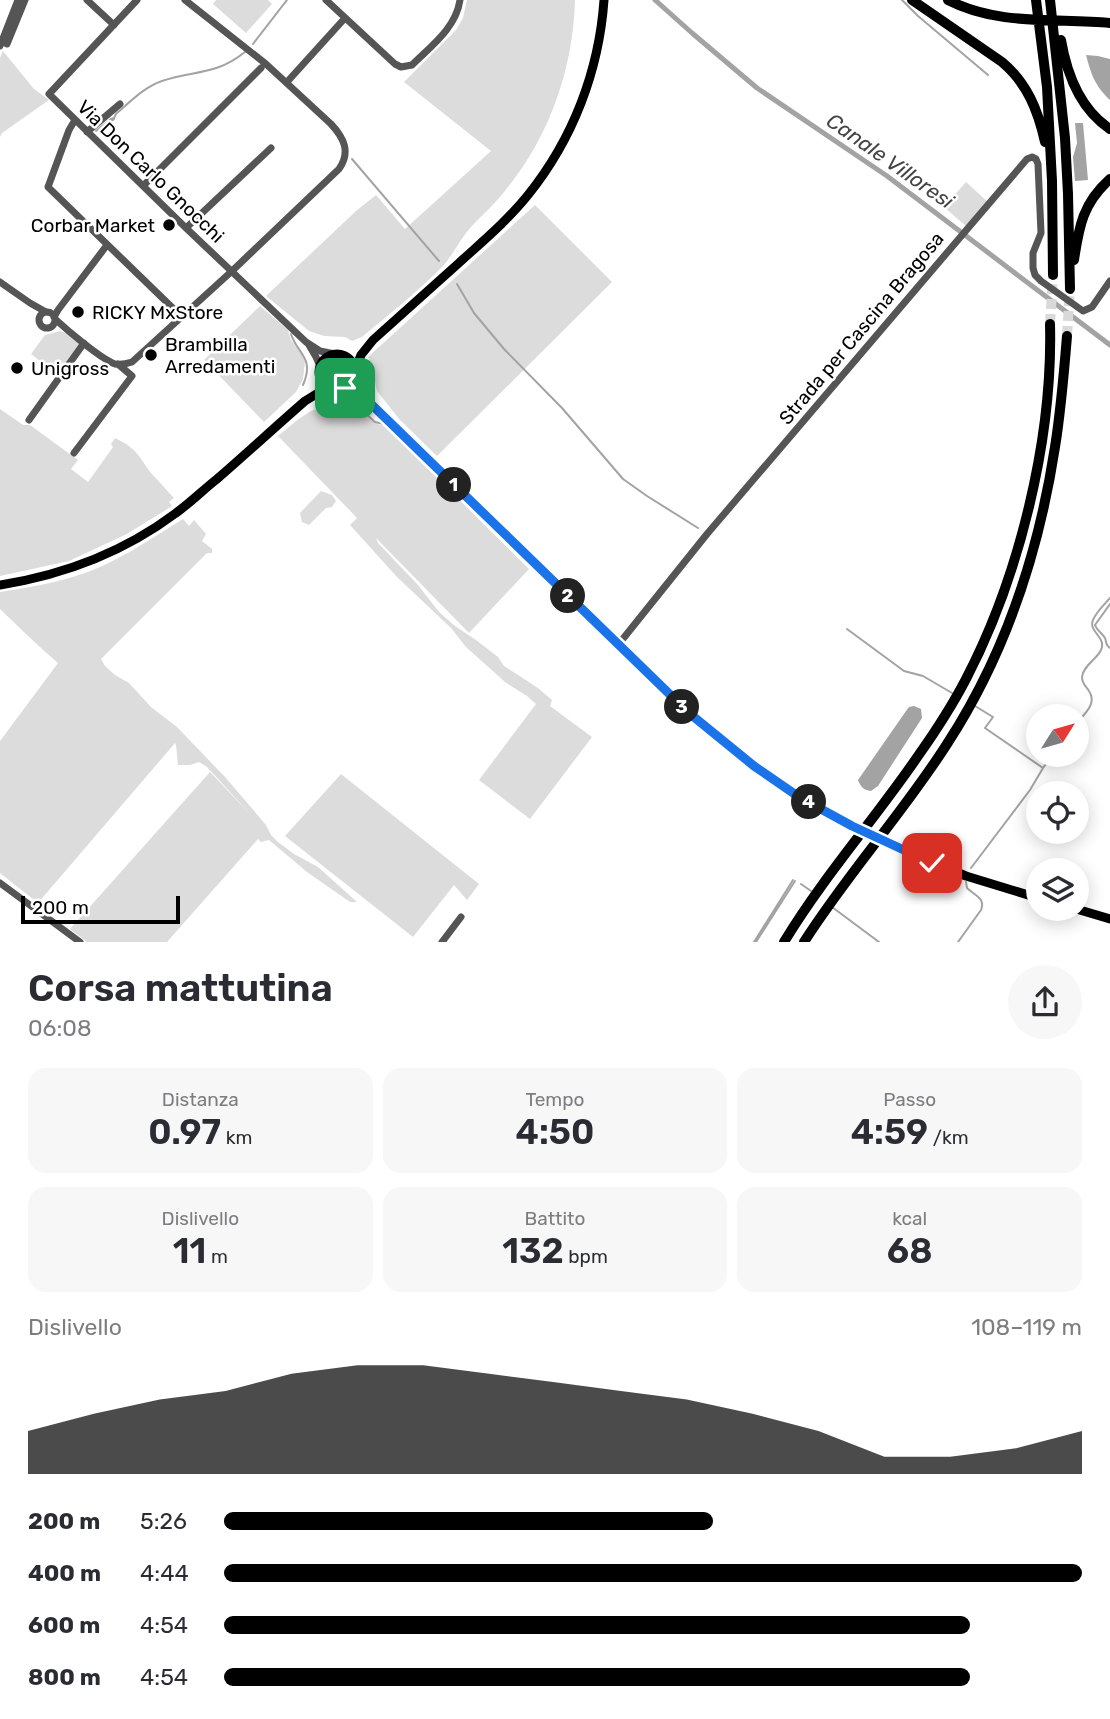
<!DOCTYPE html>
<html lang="it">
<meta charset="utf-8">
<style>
:root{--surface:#fff;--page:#f7f7f7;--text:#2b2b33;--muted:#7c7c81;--accent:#000}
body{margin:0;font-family:Rubik,sans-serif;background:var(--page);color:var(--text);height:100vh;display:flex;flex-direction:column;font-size:26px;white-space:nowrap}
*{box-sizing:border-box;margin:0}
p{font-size:23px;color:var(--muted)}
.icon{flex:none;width:38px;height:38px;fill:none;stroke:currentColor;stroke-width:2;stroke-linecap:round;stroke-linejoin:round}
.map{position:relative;height:942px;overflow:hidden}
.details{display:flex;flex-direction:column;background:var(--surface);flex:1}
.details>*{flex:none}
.needle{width:46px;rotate:53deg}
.tools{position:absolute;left:1026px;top:704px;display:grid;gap:14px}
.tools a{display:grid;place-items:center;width:63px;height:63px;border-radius:50%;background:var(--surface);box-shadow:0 4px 18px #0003;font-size:35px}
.scale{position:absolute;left:21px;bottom:18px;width:159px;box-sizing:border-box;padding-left:7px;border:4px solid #000;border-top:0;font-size:19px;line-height:24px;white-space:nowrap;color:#000;-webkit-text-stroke:5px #fff;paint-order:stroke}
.pin{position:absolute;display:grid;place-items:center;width:60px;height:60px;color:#fff;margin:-30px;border-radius:14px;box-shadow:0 4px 10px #0006}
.km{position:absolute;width:35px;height:35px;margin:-18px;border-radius:50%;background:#222;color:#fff;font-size:19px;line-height:35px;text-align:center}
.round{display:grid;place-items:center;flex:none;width:74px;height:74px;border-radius:37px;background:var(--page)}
.head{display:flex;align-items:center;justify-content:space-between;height:119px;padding:0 28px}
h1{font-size:38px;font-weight:600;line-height:52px}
.metrics{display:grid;grid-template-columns:repeat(3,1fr);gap:10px;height:119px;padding:7px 28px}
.metrics div{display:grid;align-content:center;border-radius:18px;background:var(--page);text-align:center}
.metrics b{font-size:35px;font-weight:600}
.metrics small{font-size:19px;font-weight:400}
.metrics p{font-size:19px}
.chart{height:196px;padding:14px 28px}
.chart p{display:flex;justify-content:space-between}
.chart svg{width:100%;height:126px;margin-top:7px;fill:var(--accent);opacity:.7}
ul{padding:0 28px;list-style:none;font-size:23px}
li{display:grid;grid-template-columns:112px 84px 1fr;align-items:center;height:52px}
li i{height:18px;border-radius:9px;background:var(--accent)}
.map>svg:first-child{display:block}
.green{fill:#dcdcdc}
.water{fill:#a3a3a3}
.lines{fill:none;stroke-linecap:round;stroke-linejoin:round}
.stream{stroke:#a3a3a3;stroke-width:2}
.canal{stroke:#a3a3a3;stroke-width:5}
.highway-tunnel{stroke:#d9d9d9;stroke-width:10;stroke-dasharray:10 5;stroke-linecap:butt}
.minor{stroke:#555;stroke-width:7}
.major{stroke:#000;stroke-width:9}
.highway{stroke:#000;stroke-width:10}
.route-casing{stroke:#fff;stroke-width:14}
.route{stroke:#1a73e8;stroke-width:9}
.poi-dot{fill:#000;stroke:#fff;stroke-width:2.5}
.labels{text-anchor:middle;stroke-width:5;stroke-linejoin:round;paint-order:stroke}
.street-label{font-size:19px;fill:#000;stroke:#fff}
.poi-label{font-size:19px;fill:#000;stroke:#fff;text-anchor:start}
.water-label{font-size:21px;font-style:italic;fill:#444;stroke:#fff}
</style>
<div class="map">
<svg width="1110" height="942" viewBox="0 0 1110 942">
<rect width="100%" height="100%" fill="#fff"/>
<path class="green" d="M216 0H268L272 4 246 33 213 4Z
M467 0H575C573 70 549 138 504 192 494 205 482 215 471 227 459 240 452 258 439 270 415 294 388 315 362 337L352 341 345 337 324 336 309 331 266 296 356 211 376 195 405 229 491 151 404 82 456 30 463 18Z
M3 51 34 89 49 100 2 133 0 137V58Z
M966 182 988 202 966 226 944 207Z
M535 205 612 282 437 456 400 420 377 391 372 368 368 357Z
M260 306 288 330 291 340 301 353 305 362 303 379 296 392 264 422 204 360Z
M60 331 66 333 79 343V347L58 375 31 354 45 335Z
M322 372a15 15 0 1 1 30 0a15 15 0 1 1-30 0Z
M343 403C361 405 367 423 385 426L529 569 469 633 376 538 378 543 418 585 439 612 455 626 476 640 498 657 504 666 538 688 552 700 550 706 592 737 530 819 479 780 536 704 527 696 505 682 466 647 451 628 397 577 350 525 357 518 278 436C304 415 309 407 343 403Z
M0 409 23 425H30L78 460 71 469 88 482 113 447 111 444 115 438C120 441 126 443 130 447 140 454 144 465 151 473 159 481 166 490 174 498L169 502 172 506 127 534 69 561 0 576Z
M321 491 332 495 336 501 332 507 326 508 309 525 302 522 300 513Z
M183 519 189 526 194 520 206 534 202 541 212 549V553H207L101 659 105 666 115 675 129 683 151 707 177 727 226 778 266 825 271 835 278 842 294 854 318 867 357 902H350L307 872 269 840 261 842 258 839 167 942H87L70 929 210 772 252 816 207 767 199 762 190 765H178L176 745 175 743 38 903 0 873V741L58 663C38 646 19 627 0 609V592C25 588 51 584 76 576 115 564 149 540 183 519Z
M341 774 479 884 467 900 454 885 413 937 285 836Z"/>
<path class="water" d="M1086 55 1098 56 1110 59V100C1095 86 1091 74 1086 55Z
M1075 123H1083L1088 180 1075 181 1073 157 1077 143Z
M914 706 921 709 922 718 878 786 871 791C863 790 861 787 858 780L906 711 909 707Z"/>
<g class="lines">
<path class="stream" d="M902 0 918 16 988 75
M253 44 287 0
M96 131 111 119 114 118 116 114C130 102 144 87 162 81 194 70 215 76 245 52
M99 132 114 119
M352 159 439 261
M457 284 474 313 504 349 562 408 623 479 647 496 698 528
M291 334C297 354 315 357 303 385
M321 404 340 402 354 403 375 422 384 424 418 457
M1110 604 1095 625C1097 631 1102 633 1105 638 1107 643 1105 645 1110 648
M847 629 904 671 923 676 952 693
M975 706 993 717 985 728 1043 768
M1076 724C1083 715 1098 704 1089 691 1086 686 1082 684 1082 677 1083 666 1097 659 1101 650 1107 637 1088 632 1093 620 1096 612 1105 604 1110 598
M971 868 1030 790 1043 768 1053 754
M801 884 811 891
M832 907 879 942
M754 942 793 880
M756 942 795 881
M958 942 981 910C986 898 974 895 967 888L966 882"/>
<path class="canal" d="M655 0 692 33 757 88 887 176 1110 345"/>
<path class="highway-tunnel" d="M1050 324 1053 275
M1067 336 1070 289"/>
<path class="minor" d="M87 0 114 25
M137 0 49 94 186 228 306 342 320 351 335 354
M326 0 395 64 401 67 412 65C431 46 456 28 460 0
M7 44 25 0
M0 46 18 0
M287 82 345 18
M75 120 69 130 48 187 182 317
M87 132 120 104
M143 186 261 68
M186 228 271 148
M0 282 30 303 46 312
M39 320a8 8 0 1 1 16 0a8 8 0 1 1-16 0Z
M54 317 58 310 107 245
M55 319C67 330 101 359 115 364 121 365 126 364 132 362L232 271 339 169C351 152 344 138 331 124L266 64 185 0
M309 345 316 357 320 366
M29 420 84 343
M74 453 132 376 118 364
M618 645 707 534 1027 159 1032 157 1036 159 1038 164 1041 233 1033 253V268L1035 275 1041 281 1083 311 1092 307 1110 281
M0 883 80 942
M442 942 461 917"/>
<path class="major" d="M319 372a18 18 0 1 1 36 0a18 18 0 1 1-36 0Z
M355 370 361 355 373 340C402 314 431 288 460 262 483 241 508 220 528 195 573 139 599 71 604 0
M355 375 360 389 371 404 677 703 778 784 852 826 889 844 966 876 1038 898
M0 585C63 575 124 552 176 513 190 503 203 490 217 479 246 454 275 427 305 401L318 393 332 389
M1073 908 1110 919"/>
<path class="highway" d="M912 0 1002 62C1027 83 1038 110 1045 142
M948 0C998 26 1056 18 1110 23
M1036 0 1047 87 1052 181 1053 275
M1050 0 1065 138 1068 194 1070 289
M1061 40C1067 75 1080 109 1110 129
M1074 260C1079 226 1083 203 1110 179
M784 942C824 876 875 819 918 756 935 732 952 706 966 679 1019 577 1053 440 1050 324
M804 942C848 873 903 813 947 744 1005 655 1039 551 1055 447 1061 410 1064 373 1067 336"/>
</g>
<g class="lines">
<defs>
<path id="route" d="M345 388 339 390 354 393 371 404 689 713 754 766 799 797 852 826 932 863"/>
</defs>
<use href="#route" class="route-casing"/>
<use href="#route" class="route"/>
</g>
<g class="poi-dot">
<circle cx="169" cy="225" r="7"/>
<circle cx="78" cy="312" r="7"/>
<circle cx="151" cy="355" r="7"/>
<circle cx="17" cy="368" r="7"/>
</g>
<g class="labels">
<g class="street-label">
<text transform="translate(151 171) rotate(44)" y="7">Via Don Carlo Gnocchi</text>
<text transform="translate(861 328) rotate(-50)" y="7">Strada per Cascina Bragosa</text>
</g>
<g class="poi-label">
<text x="155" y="232" text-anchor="end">Corbar Market</text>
<text x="92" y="319">RICKY MxStore</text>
<text x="165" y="351">Brambilla<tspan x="165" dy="22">Arredamenti</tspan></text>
<text x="31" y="375">Unigross</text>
</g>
<g class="water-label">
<text transform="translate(890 161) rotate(35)" y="7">Canale Villoresi</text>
</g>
</g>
</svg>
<div class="tools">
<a><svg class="needle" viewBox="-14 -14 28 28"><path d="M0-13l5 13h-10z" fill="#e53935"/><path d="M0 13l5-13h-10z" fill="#7c7c81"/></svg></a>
<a><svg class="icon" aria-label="locate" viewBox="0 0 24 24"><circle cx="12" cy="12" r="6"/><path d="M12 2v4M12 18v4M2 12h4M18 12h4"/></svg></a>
<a><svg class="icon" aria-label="layers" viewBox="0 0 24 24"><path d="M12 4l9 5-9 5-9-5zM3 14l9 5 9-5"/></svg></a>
</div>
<div class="scale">200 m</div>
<div class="pin" style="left:345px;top:388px;background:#1e9e55"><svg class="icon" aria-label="arrive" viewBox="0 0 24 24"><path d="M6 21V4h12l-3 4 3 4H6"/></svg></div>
<div class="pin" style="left:932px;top:863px;background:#d93025"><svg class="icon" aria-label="check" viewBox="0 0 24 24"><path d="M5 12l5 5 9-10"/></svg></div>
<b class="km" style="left:454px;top:485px">1</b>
<b class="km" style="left:568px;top:596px">2</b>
<b class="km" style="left:682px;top:707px">3</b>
<b class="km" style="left:809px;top:802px">4</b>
</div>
<section class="details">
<div class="head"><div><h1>Corsa mattutina</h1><p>06:08</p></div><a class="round"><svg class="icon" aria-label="share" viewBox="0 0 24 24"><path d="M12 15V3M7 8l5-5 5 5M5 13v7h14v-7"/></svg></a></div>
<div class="metrics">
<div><p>Distanza</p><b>0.97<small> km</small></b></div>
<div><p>Tempo</p><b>4:50</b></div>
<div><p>Passo</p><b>4:59<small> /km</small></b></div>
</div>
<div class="metrics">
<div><p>Dislivello</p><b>11<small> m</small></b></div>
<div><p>Battito</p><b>132<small> bpm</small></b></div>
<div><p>kcal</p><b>68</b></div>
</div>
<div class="chart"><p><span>Dislivello</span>108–119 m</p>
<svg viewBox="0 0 160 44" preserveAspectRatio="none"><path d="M0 44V29L10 23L20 18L30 15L40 9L50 6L60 6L70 9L80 12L90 15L100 18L110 23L120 29L130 38L140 38L150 35L160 29V44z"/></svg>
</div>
<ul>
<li><b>200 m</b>5:26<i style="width:57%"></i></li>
<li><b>400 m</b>4:44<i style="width:100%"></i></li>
<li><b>600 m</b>4:54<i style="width:87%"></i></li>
<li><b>800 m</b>4:54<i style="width:87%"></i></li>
</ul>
</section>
